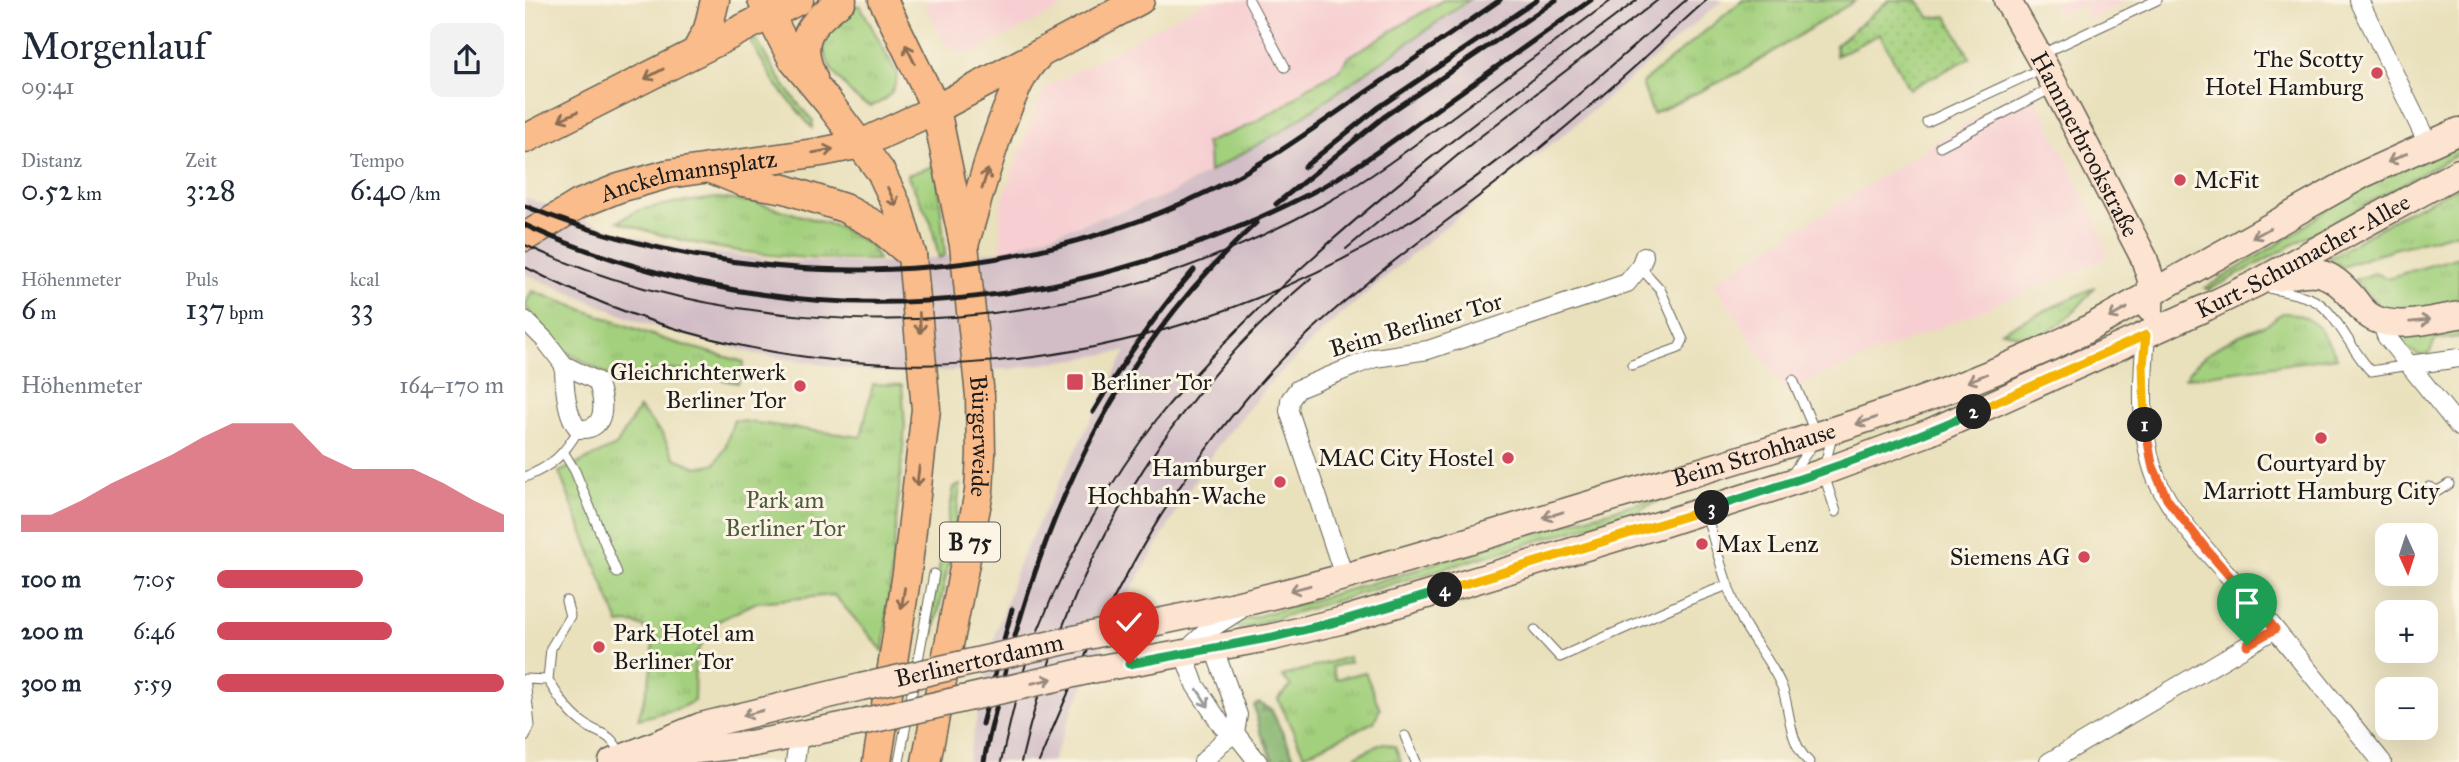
<!DOCTYPE html>
<html lang="de">
<meta charset="utf-8">
<style>
:root{--surface:#fff;--page:#f2f2f3;--text:#1f2937;--muted:#747a83;--accent:#d1495b}
body{margin:0;font-family:"IM FELL Great Primer",serif;background:var(--page);color:var(--text);height:100vh;display:flex;flex-direction:column;font-size:26px;white-space:nowrap}
*{box-sizing:border-box;margin:0}
p{font-size:23px;color:var(--muted)}
.icon{flex:none;width:38px;height:38px;fill:none;stroke:currentColor;stroke-width:2;stroke-linecap:round;stroke-linejoin:round}
.map{position:relative;flex:1;overflow:hidden}
.sheet{display:flex;flex-direction:column;background:var(--surface);width:525px}
.sheet>*{flex:none}
.needle{width:46px;rotate:177deg}
.fabs{position:absolute;left:1850px;top:523px;display:grid;gap:14px}
.fabs a{display:grid;place-items:center;width:63px;height:63px;border-radius:14px;background:var(--surface);box-shadow:0 7px 28px #0002;font-size:35px}
.pin{position:absolute;display:grid;place-items:center;width:60px;height:60px;color:#fff;margin:-72px -30px;border-radius:50% 50% 50% 0;rotate:-45deg;box-shadow:0 0 7px #0007}
.pin .icon{rotate:45deg}
.km{position:absolute;width:35px;height:35px;margin:-18px;border-radius:50%;background:#222;color:#fff;font-size:19px;line-height:35px;text-align:center}
.round{display:grid;place-items:center;flex:none;width:74px;height:74px;border-radius:14px;background:var(--page)}
.summary{display:flex;align-items:center;justify-content:space-between;height:119px;padding:0 21px}
h1{font-size:38px;font-weight:600;line-height:52px}
.figures{display:grid;grid-template-columns:repeat(3,1fr);gap:10px;height:119px;padding:7px 21px}
.figures div{display:grid;align-content:center}
.figures b{font-size:30px;font-weight:600}
.figures small{font-size:19px;font-weight:400}
.figures p{font-size:19px}
.chart{height:196px;padding:14px 21px}
.chart p{display:flex;justify-content:space-between}
.chart svg{width:100%;height:126px;margin-top:7px;fill:var(--accent);opacity:.7}
ul{padding:0 21px;list-style:none;font-size:23px}
li{display:grid;grid-template-columns:112px 84px 1fr;align-items:center;height:52px}
li i{height:18px;border-radius:9px;background:var(--accent)}
main{display:flex;flex:1;min-height:0}
.map>svg:first-child{display:block}
.built{fill:#f7cfd2}
.railway{fill:#d2bdc6}
.grass{fill:url(#grass-tufts);stroke:#60764c;stroke-width:2}
.forest{fill:url(#forest-firs);stroke:#4f6744;stroke-width:2}
.garden{fill:url(#garden-dots);stroke:#60764c;stroke-width:2}
.lines{fill:none;stroke-linecap:round;stroke-linejoin:round}
.lane-casing{stroke:#646154;stroke-width:11}
.street-casing{stroke:#646154;stroke-width:20}
.secondary-casing{stroke:#646154;stroke-width:29}
.primary-casing{stroke:#646154;stroke-width:31}
.lane{stroke:#fff;stroke-width:9}
.street{stroke:#fff;stroke-width:18}
.secondary{stroke:#fde4d0;stroke-width:26}
.primary{stroke:#f9bc8a;stroke-width:28}
.tram{stroke:#1c1c1c;stroke-width:2}
.rail{stroke:#1c1c1c;stroke-width:5}
.secondary-bridge-casing{stroke:#646154;stroke-width:29;stroke-linecap:butt}
.secondary-bridge{stroke:#fde4d0;stroke-width:26}
.oneway{stroke:#8a6c53}
.oneway2{stroke:#988a7f}
.oneway3{stroke:#999}
.split-1-casing{stroke:#fff;stroke-width:14}
.split-2-casing{stroke:#fff;stroke-width:14}
.split-3-casing{stroke:#fff;stroke-width:14}
.split-4-casing{stroke:#fff;stroke-width:14}
.split-5-casing{stroke:#fff;stroke-width:14}
.split-1{stroke:#f0652b;stroke-width:9}
.split-2{stroke:#f5b400;stroke-width:9}
.split-3{stroke:#22a559;stroke-width:9}
.split-4{stroke:#f5b400;stroke-width:9}
.split-5{stroke:#22a559;stroke-width:9}
.poi-dot{fill:#d1495b;stroke:#fcf5e5;stroke-width:2.5}
.labels{text-anchor:middle;stroke-width:6;stroke-linejoin:round;paint-order:stroke}
.shield{fill:#fcf5e5;stroke:#5f5d58;stroke-width:2}
.shield-label{font-size:23px;font-weight:bold;fill:#1c1c1c}
.poi-label{font-size:24px;fill:#1c1c1c;stroke:#fcf5e5;text-anchor:end}
.street-label{font-size:24px;fill:#1c1c1c;stroke:#fcf5e5}
.park-label{font-size:24px;fill:#4b5b3e;stroke:#fcf5e5}
</style>
<main>
<section class="sheet">
<div class="summary"><div><h1>Morgenlauf</h1><p>09:41</p></div><a class="round"><svg class="icon" aria-label="share" viewBox="0 0 24 24"><path d="M12 15V3M7 8l5-5 5 5M5 13v7h14v-7"/></svg></a></div>
<div class="figures">
<div><p>Distanz</p><b>0.52<small> km</small></b></div>
<div><p>Zeit</p><b>3:28</b></div>
<div><p>Tempo</p><b>6:40<small> /km</small></b></div>
</div>
<div class="figures">
<div><p>Höhenmeter</p><b>6<small> m</small></b></div>
<div><p>Puls</p><b>137<small> bpm</small></b></div>
<div><p>kcal</p><b>33</b></div>
</div>
<div class="chart"><p><span>Höhenmeter</span>164–170 m</p>
<svg viewBox="0 0 160 44" preserveAspectRatio="none"><path d="M0 44V38L10 38L20 33L30 27L40 22L50 17L60 11L70 6L80 6L90 6L100 17L110 22L120 22L130 22L140 27L150 33L160 38V44z"/></svg>
</div>
<ul>
<li><b>100 m</b>7:05<i style="width:51%"></i></li>
<li><b>200 m</b>6:46<i style="width:61%"></i></li>
<li><b>300 m</b>5:59<i style="width:100%"></i></li>
</ul>
</section>
<div class="map">
<svg width="1934" height="762" viewBox="0 0 1934 762">
<defs>
<pattern id="grass-tufts" width="24" height="20" patternUnits="userSpaceOnUse" patternTransform="scale(1.75)"><rect width="24" height="20" fill="#a3d07d"/><path d="M3 7l-1-3M5 7V3M7 7l1-3M15 17l-1-3M17 17v-4M19 17l1-3" fill="none" stroke="#8cb26b"/></pattern>
<pattern id="forest-firs" width="22" height="20" patternUnits="userSpaceOnUse" patternTransform="scale(1.75)"><rect width="22" height="20" fill="#82b26c"/><path d="M5 1l3.5 6h-7zM16 11l3.5 6h-7z" fill="#6a9058"/></pattern>
<pattern id="garden-dots" width="8" height="8" patternUnits="userSpaceOnUse" patternTransform="scale(1.75)"><rect width="8" height="8" fill="#a3d07d"/><path d="M2 2h.1M6 6h.1" fill="none" stroke="#8cb26b" stroke-width="1.8" stroke-linecap="round"/></pattern>
</defs>
<rect width="100%" height="100%" fill="#fcf5e5"/>
<filter id="ink" filterUnits="userSpaceOnUse"><feTurbulence type="fractalNoise" baseFrequency=".0143" numOctaves="2"/><feDisplacementMap in="SourceGraphic" scale="14" xChannelSelector="R" yChannelSelector="G"/><feConvolveMatrix kernelMatrix="1 2 1 2 8 2 1 2 1" color-interpolation-filters="sRGB"/></filter>
<filter id="wash" filterUnits="userSpaceOnUse"><feTurbulence type="fractalNoise" baseFrequency=".00686" numOctaves="4" result="noise"/><feDisplacementMap in="SourceGraphic" scale="28" xChannelSelector="R" yChannelSelector="G"/><feGaussianBlur stdDeviation="1.57" result="paint"/><feColorMatrix in="noise" values="0 0 0 0 0 0 0 0 0 0 0 0 0 0 0 0 0 1.4 0 .05"/><feComposite in="paint" operator="in"/></filter>
<g filter="url(#wash)">
<rect width="100%" height="100%" fill="#e9e0bc"/>
<path class="built" d="M398 0H551L450 52 436 53 420 44Z
M682 0H944L757 131 642 195 476 251 475 208 511 108 521 88Z
M1527 0H1604L1564 20 1557 5 1535 16Z
M1504 84 1570 217 1581 249 1580 259 1260 391 1188 282Z"/>
<path class="railway" d="M944 0H1198L1038 135 916 230 804 325 741 387 689 451 673 475 602 597 549 706 527 762H442L471 633 495 560 601 351 485 369 367 373 325 369 231 354 155 334 110 320 0 274V197L97 233 169 250 258 261 358 263 476 251 643 195 757 131Z"/>
<path class="grass" d="M918 0H944L757 131 684 172 683 150 680 143 723 126 765 102 783 87 813 71 825 56Z
M1218 0H1331L1217 71 1128 114 1117 83Z
M335 5 372 74C371 91 362 101 346 106 334 103 328 95 320 86 301 66 288 42 312 20 320 14 325 8 335 5Z
M230 38C247 68 264 95 288 121L287 128 250 83 225 41Z
M1934 141V154C1849 198 1768 247 1683 290L1680 288 1766 236 1831 188Z
M412 165 420 255 414 258 406 222 382 175Z
M1934 186V232L1865 250 1818 267 1813 264 1804 262 1803 259 1874 216Z
M193 198 232 203 311 226 346 246 353 260C264 260 178 252 93 221L114 210 149 203Z
M1934 257V305L1881 312 1857 308 1829 280 1849 273 1862 278Z
M1570 287C1556 305 1529 337 1504 337 1495 337 1485 332 1477 331Z
M7 291 141 340 219 362 213 383 147 369 88 378 36 349 0 306Z
M1758 313C1789 312 1798 334 1812 357L1660 378C1677 351 1711 335 1740 325 1747 322 1751 316 1758 313Z
M1934 327V337L1910 340 1904 354 1895 356 1880 347 1872 335Z
M348 384 377 385 380 427 359 652 309 595 232 602 189 623 170 656 169 701 155 708 113 719C120 694 152 614 94 624L34 472 91 446 114 408 137 434 150 458 172 467 190 464 199 450 209 420 336 437Z
M435 485 429 537 408 638 401 639 429 487Z
M1155 491 1107 513 715 629 711 625 713 622 891 570 933 554Z
M823 657 825 662 807 667 811 679 840 672 855 709 849 722 779 755 753 699 766 686 757 676Z
M858 743 870 747 876 762H828L832 755Z"/>
<path class="forest" d="M734 703 746 709 770 759 763 762H749L735 731 729 706Z"/>
<path class="garden" d="M1364 0H1392L1405 18 1422 16 1445 58 1384 89 1355 34 1311 56V45Z"/>
</g>
<g filter="url(#ink)">
<g class="lines">
<defs>
<path id="lane" d="M724 0 760 67
M1517 54 1632 0
M1402 122 1518 68
M1415 146 1529 87
M1744 288C1759 292 1779 294 1792 302 1812 314 1827 352 1846 371L1884 365
M1107 365 1154 348 1158 340 1135 289 1115 267
M1268 380 1290 432
M1308 433 1298 472 1311 512
M39 453 50 471 92 573
M0 477C28 466 39 454 54 429
M1265 477 1287 445
M1904 487 1913 491 1924 484
M1181 514C1192 550 1201 588 1218 622 1230 644 1247 663 1257 687 1266 712 1263 742 1284 762
M1010 630 1035 657 1164 600 1203 585
M23 680C33 696 43 712 58 723 78 738 81 728 96 754
M880 736 891 762
M0 737 5 726 0 679 23 680 26 648 45 616 41 601
M374 762 409 574"/>
<path id="street" d="M1834 0 1903 144
M0 320 20 340 39 365 72 381C79 400 84 431 54 429 41 418 39 382 39 365
M1856 321 1861 336 1934 427
M1621 335C1617 380 1614 434 1631 478 1649 521 1698 568 1729 604 1773 656 1815 710 1857 762
M1884 365 1934 358
M819 576 764 411 765 400 773 389 834 364 850 358 903 350 1102 283 1115 267 1119 256
M715 610 682 631 668 644 662 663 670 685 697 726 710 733 733 762
M683 641 689 649 713 715 710 733
M270 762 274 735
M678 762 695 744 710 733
M1524 762 1750 629"/>
<g id="secondary">
<path id="s1" d="M1482 0 1520 67 1619 258 1626 280 1625 309"/>
<path d="M1752 278C1790 269 1803 268 1829 299 1834 306 1840 314 1848 318 1872 330 1909 319 1934 315"/>
<path id="s2" d="M585 631C756 601 921 547 1086 498 1247 449 1408 406 1559 331L1839 174 1934 131"/>
<path id="s3" d="M566 670 748 637 819 620 1137 524 1298 472 1405 432 1682 307 1730 284 1934 172"/>
<path d="M128 755 225 744 332 723"/>
<path d="M87 762 176 726 336 687"/>
</g>
<g id="primary">
<path d="M237 0 268 60 303 102 356 172 373 208 387 255 401 409 382 573 352 762"/>
<path id="s4" d="M358 0 411 109 439 245 455 396 456 454 454 492 401 762"/>
<path d="M171 52 183 29 190 0"/>
<path d="M288 78C269 38 286 24 317 0"/>
<path d="M0 139 274 0"/>
<path d="M184 168 218 182 260 189 319 208 352 226 387 255"/>
<path id="s5" d="M0 237 54 204 94 188 143 174 296 152 336 144 411 109 615 0"/>
<path d="M440 242C453 200 482 82 513 56"/>
</g>
</defs>
<use href="#lane" class="lane-casing"/>
<use href="#street" class="street-casing"/>
<use href="#secondary" class="secondary-casing"/>
<use href="#primary" class="primary-casing"/>
<use href="#lane" class="lane"/>
<use href="#street" class="street"/>
<use href="#secondary" class="secondary"/>
<use href="#primary" class="primary"/>
<path class="tram" d="M0 245C170 323 384 339 564 296 646 277 728 243 801 203 848 177 891 144 934 112 985 75 1036 37 1087 0
M821 249 952 139 1133 0
M0 267C283 415 603 389 874 228 980 166 1069 80 1161 0
M476 762C486 719 495 676 511 635 542 558 582 485 632 419 669 372 711 330 755 288 866 182 990 93 1112 0
M496 762C538 575 639 402 786 278
M514 762C577 605 660 448 785 332 859 263 943 208 1020 144 1053 117 1085 89 1116 61 1138 41 1159 19 1182 0"/>
<path class="rail" d="M779 167 854 107 1012 0
M751 204 860 116 1031 0
M0 206C219 294 475 294 688 189 739 164 785 131 831 99 879 66 927 33 975 0
M0 225C33 241 68 253 103 264 332 336 572 303 784 194 827 172 866 142 905 114 959 76 1013 38 1066 0
M568 412C598 362 630 314 669 270
M457 724 487 609
M459 762C464 731 474 700 481 669 527 493 596 348 731 223"/>
<defs>
<g id="secondary-bridge">
<path id="s6" d="M336 687 585 631"/>
<path d="M332 723 566 670"/>
</g>
</defs>
<use href="#secondary-bridge" class="secondary-bridge-casing"/>
<use href="#secondary-bridge" class="secondary-bridge"/>
</g>
<defs><path id="oneway-shaft" d="M-6 0H5M1.5-3L5.5 0L1.5 3" fill="none" stroke-width="1.6" stroke-linecap="round" stroke-linejoin="round" transform="scale(1.75)"/></defs>
<g class="oneway">
<use href="#oneway-shaft" transform="translate(385 54) rotate(-116)"/>
<use href="#oneway-shaft" transform="translate(129 74) rotate(152)"/>
<use href="#oneway-shaft" transform="translate(43 116) rotate(156)"/>
<use href="#oneway-shaft" transform="translate(298 151) rotate(-10)"/>
<use href="#oneway-shaft" transform="translate(460 179) rotate(-73)"/>
<use href="#oneway-shaft" transform="translate(367 197) rotate(65)"/>
<use href="#oneway-shaft" transform="translate(395 323) rotate(86)"/>
<use href="#oneway-shaft" transform="translate(393 476) rotate(97)"/>
<use href="#oneway-shaft" transform="translate(378 598) rotate(99)"/>
</g>
<g class="oneway2">
<use href="#oneway-shaft" transform="translate(1872 158) rotate(155)"/>
<use href="#oneway-shaft" transform="translate(1736 233) rotate(151)"/>
<use href="#oneway-shaft" transform="translate(1593 313) rotate(151)"/>
<use href="#oneway-shaft" transform="translate(1895 321) rotate(-6)"/>
<use href="#oneway-shaft" transform="translate(1452 378) rotate(158)"/>
<use href="#oneway-shaft" transform="translate(1341 421) rotate(161)"/>
<use href="#oneway-shaft" transform="translate(1028 515) rotate(163)"/>
<use href="#oneway-shaft" transform="translate(775 588) rotate(165)"/>
<use href="#oneway-shaft" transform="translate(517 681) rotate(-13)"/>
<use href="#oneway-shaft" transform="translate(228 713) rotate(165)"/>
</g>
<use class="oneway3" href="#oneway-shaft" transform="translate(678 698) rotate(57)"/>
</g>
<g class="lines" filter="url(#ink)">
<defs>
<path id="split-1" d="M1620 425 1627 464 1642 499 1682 550 1750 629 1722 645"/>
<path id="split-2" d="M1449 412 1621 335 1618 365 1620 425"/>
<path id="split-3" d="M1187 508C1276 479 1364 450 1449 412"/>
<path id="split-4" d="M920 590 1187 508"/>
<path id="split-5" d="M604 664 748 637 819 620 920 590"/>
</defs>
<use href="#split-1" class="split-1-casing"/>
<use href="#split-2" class="split-2-casing"/>
<use href="#split-3" class="split-3-casing"/>
<use href="#split-4" class="split-4-casing"/>
<use href="#split-5" class="split-5-casing"/>
<use href="#split-1" class="split-1"/>
<use href="#split-2" class="split-2"/>
<use href="#split-3" class="split-3"/>
<use href="#split-4" class="split-4"/>
<use href="#split-5" class="split-5"/>
</g>
<g class="poi-dot">
<circle cx="1852" cy="73" r="7"/>
<circle cx="1655" cy="180" r="7"/>
<rect x="541" y="373" width="18" height="18" rx="3.5"/>
<circle cx="275" cy="386" r="7"/>
<circle cx="1796" cy="438" r="7"/>
<circle cx="983" cy="458" r="7"/>
<circle cx="755" cy="482" r="7"/>
<circle cx="1177" cy="544" r="7"/>
<circle cx="1559" cy="557" r="7"/>
<circle cx="74" cy="647" r="7"/>
</g>
<g class="labels">
<rect class="shield" x="415" y="522.5" width="60" height="39" rx="5"/>
<g class="shield-label">
<text x="445" y="550">B 75</text>
</g>
<g class="poi-label">
<text x="1838" y="67">The Scotty<tspan x="1838" dy="28">Hotel Hamburg</tspan></text>
<text x="1669" y="188" text-anchor="start">McFit</text>
<text x="261" y="380">Gleichrichterwerk<tspan x="261" dy="28">Berliner Tor</tspan></text>
<text x="566" y="390" text-anchor="start">Berliner Tor</text>
<text x="969" y="466">MAC City Hostel</text>
<text x="1796" y="471" text-anchor="middle">Courtyard by<tspan x="1796" dy="28">Marriott Hamburg City</tspan></text>
<text x="741" y="476">Hamburger<tspan x="741" dy="28">Hochbahn-Wache</tspan></text>
<text x="1191" y="552" text-anchor="start">Max Lenz</text>
<text x="1545" y="565">Siemens AG</text>
<text x="88" y="641" text-anchor="start">Park Hotel am<tspan x="88" dy="28">Berliner Tor</tspan></text>
</g>
<g class="street-label">
<text dy="8" stroke="none"><textPath href="#s1" startOffset="164">Hammerbrookstraße</textPath></text>
<text dy="8" stroke="none"><textPath href="#s5" startOffset="177">Anckelmannsplatz</textPath></text>
<text dy="8" stroke="none"><textPath href="#s3" startOffset="1286">Kurt-Schumacher-Allee</textPath></text>
<text transform="translate(891 325) rotate(-16)" y="8">Beim Berliner Tor</text>
<text dy="8" stroke="none"><textPath href="#s4" startOffset="452">Bürgerweide</textPath></text>
<text dy="8" stroke="none"><textPath href="#s2" startOffset="668">Beim Strohhause</textPath></text>
<text dy="8" stroke="none"><textPath href="#s6" startOffset="121">Berlinertordamm</textPath></text>
</g>
<g class="park-label">
<text x="260" y="508">Park am<tspan x="260" dy="28">Berliner Tor</tspan></text>
</g>
</g>
</svg>
<div class="fabs">
<a><svg class="needle" viewBox="-14 -14 28 28"><path d="M0-13l5 13h-10z" fill="#e53935"/><path d="M0 13l5-13h-10z" fill="#747a83"/></svg></a>
<a>+</a>
<a>−</a>
</div>
<div class="pin" style="left:1722px;top:645px;background:#1e9e55"><svg class="icon" aria-label="arrive" viewBox="0 0 24 24"><path d="M6 21V4h12l-3 4 3 4H6"/></svg></div>
<div class="pin" style="left:604px;top:664px;background:#d93025"><svg class="icon" aria-label="check" viewBox="0 0 24 24"><path d="M5 12l5 5 9-10"/></svg></div>
<b class="km" style="left:1620px;top:425px">1</b>
<b class="km" style="left:1449px;top:412px">2</b>
<b class="km" style="left:1187px;top:508px">3</b>
<b class="km" style="left:920px;top:590px">4</b>
</div>
</main>
